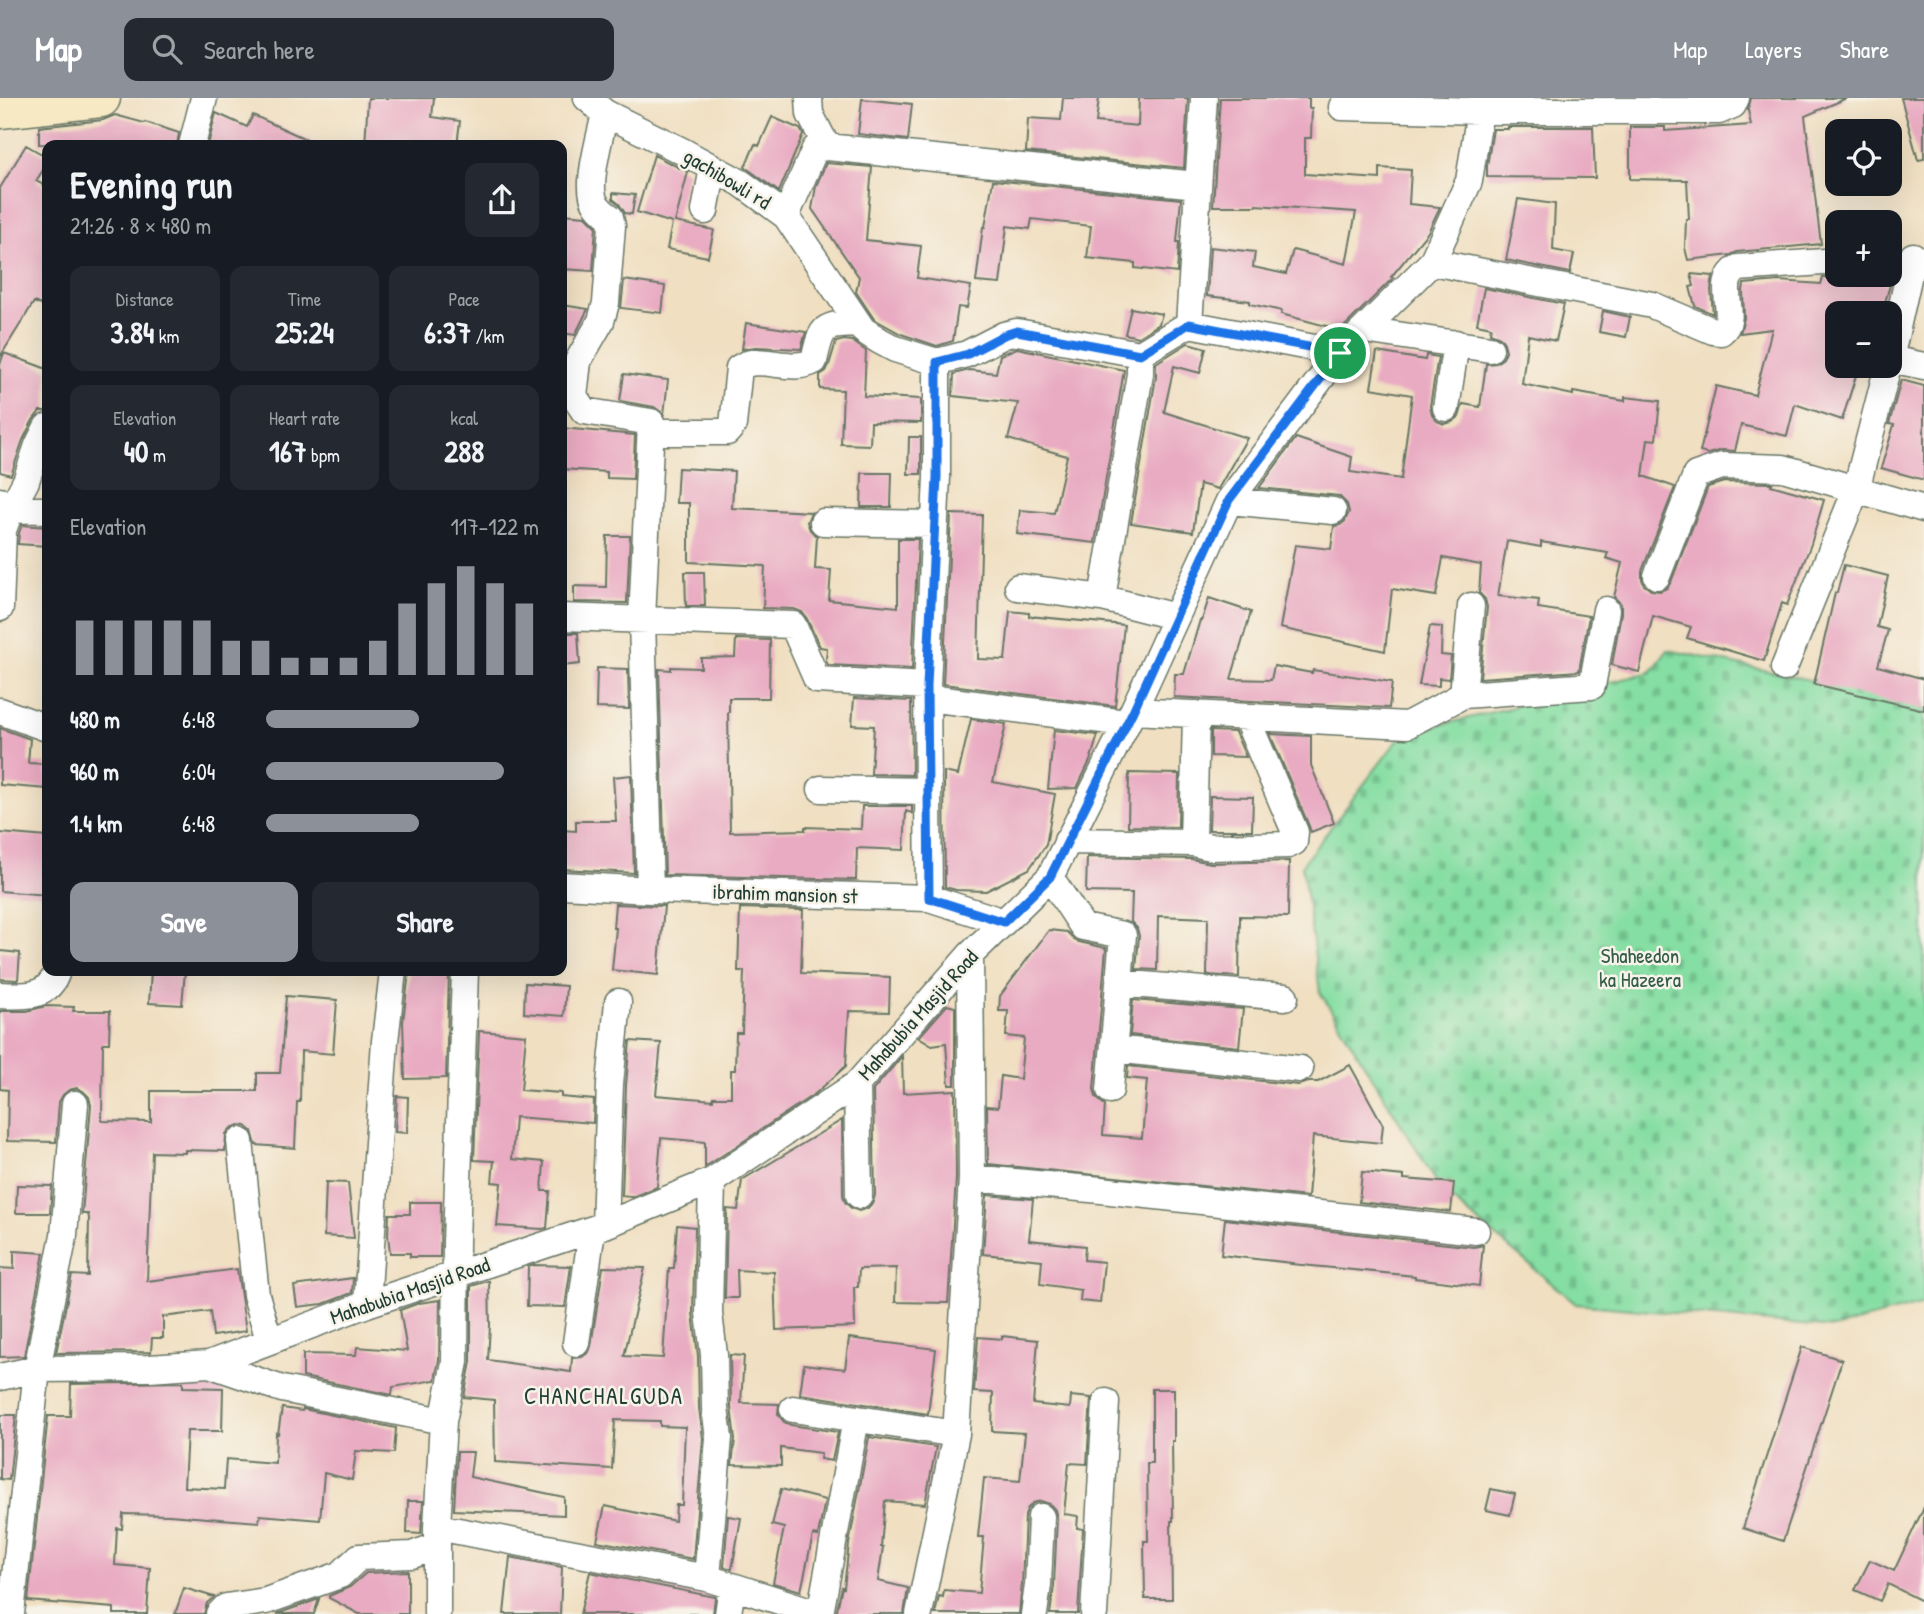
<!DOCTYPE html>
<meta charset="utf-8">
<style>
:root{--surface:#171b24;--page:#242831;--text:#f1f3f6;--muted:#9ea1a6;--accent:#8c9099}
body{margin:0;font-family:"Patrick Hand",sans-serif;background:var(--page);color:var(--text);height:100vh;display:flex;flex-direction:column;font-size:26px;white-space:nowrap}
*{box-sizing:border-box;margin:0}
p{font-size:23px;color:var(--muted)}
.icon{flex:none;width:38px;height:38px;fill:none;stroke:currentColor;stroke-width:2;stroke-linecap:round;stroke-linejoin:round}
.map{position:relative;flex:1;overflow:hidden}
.drawer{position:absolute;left:42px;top:42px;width:525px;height:836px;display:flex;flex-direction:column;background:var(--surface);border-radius:14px;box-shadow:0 7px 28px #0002}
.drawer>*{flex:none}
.tools{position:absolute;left:1825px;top:21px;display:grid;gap:14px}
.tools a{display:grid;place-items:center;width:77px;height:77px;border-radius:14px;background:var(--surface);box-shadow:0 7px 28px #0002;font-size:35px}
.pin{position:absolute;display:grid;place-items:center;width:60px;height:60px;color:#fff;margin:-30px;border:4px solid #fff;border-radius:50%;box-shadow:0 2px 7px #0007}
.round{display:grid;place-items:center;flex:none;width:74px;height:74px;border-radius:14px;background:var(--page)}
.head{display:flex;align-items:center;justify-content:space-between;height:119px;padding:0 28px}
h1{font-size:38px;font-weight:700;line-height:52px}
.figures{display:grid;grid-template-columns:repeat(3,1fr);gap:10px;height:119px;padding:7px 28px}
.figures div{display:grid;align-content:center;border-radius:14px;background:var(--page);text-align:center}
.figures b{font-size:30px;font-weight:700}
.figures small{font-size:19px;font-weight:400}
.figures p{font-size:19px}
.chart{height:196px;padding:14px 28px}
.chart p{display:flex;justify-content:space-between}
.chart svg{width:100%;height:126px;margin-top:7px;stroke:var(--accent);stroke-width:6}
.action{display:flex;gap:14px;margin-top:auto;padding:14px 28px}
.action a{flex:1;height:80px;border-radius:14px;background:var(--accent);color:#fff;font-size:28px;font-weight:700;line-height:80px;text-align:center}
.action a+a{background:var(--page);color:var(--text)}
ul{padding:0 28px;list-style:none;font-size:23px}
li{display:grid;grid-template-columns:112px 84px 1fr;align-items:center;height:52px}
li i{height:18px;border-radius:9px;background:var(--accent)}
header{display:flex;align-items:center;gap:42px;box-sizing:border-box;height:98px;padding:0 35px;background:var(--accent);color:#fff}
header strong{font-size:33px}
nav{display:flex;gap:38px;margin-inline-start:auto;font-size:24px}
.search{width:490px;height:63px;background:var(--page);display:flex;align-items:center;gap:18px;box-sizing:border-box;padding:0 24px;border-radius:14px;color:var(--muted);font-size:26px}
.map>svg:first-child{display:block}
.cemetery{fill:url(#cemetery-stones);stroke:#528e6c;stroke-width:2}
.building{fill:#e9abc2}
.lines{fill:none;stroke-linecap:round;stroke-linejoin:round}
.street-casing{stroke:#687665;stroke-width:29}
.secondary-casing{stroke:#687665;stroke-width:41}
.street{stroke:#fff;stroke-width:26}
.secondary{stroke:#f6e9c3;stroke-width:38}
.route-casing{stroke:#fff;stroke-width:14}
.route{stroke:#1a73e8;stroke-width:9}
.labels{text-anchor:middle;stroke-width:5;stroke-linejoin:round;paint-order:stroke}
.street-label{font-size:21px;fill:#1f3d34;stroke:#f7f3e8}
.park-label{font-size:21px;fill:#335d4a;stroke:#f7f3e8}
.neighbourhood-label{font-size:23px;letter-spacing:2px;fill:#1f3d34;stroke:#f7f3e8}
</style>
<header>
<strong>Map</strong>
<div class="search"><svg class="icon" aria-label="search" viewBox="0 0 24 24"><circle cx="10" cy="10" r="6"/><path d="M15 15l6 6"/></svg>Search here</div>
<nav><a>Map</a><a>Layers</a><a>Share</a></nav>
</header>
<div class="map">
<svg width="1924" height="1516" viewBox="0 0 1924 1516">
<defs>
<pattern id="cemetery-stones" width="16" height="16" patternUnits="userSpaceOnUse" patternTransform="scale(1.75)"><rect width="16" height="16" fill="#85dea3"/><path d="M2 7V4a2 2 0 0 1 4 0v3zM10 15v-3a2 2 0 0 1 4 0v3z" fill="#72bf8d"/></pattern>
</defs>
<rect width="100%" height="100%" fill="#f7f3e8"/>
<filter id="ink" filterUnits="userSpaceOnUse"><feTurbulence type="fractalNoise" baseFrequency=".0143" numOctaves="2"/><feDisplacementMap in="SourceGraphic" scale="14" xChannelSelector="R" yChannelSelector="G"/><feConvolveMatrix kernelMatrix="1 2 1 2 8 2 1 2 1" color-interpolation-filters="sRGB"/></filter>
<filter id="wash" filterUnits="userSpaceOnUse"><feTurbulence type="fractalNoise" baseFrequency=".00686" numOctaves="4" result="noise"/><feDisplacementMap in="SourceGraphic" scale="28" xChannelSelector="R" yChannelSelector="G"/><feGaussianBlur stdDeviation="1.57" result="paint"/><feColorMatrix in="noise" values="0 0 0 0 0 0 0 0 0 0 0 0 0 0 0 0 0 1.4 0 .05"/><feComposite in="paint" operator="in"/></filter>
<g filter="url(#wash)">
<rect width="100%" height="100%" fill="#f0dfc1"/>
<path class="cemetery" d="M1668 552 1924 606V1206L1834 1230 1576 1206 1442 1093 1320 894 1302 767 1400 639 1417 633 1651 574Z"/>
<g id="blocks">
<path class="building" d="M368 0H434L432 19 460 23 457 47H365Z
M1063 0H1099L1096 24 1138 28 1139 0H1188L1184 70 1026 54 1028 20 1061 22Z
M1220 0H1309V10H1312L1311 40H1305V76L1380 81V70L1411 72 1409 106 1440 109 1428 134 1391 179 1393 180 1341 232 1281 216 1282 213 1250 206V203L1207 198 1210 149 1255 154 1253 169 1286 176 1293 152 1346 166 1356 114 1256 107V108H1213Z
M1751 0H1847L1805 18 1821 146 1737 154 1731 157 1688 162 1685 150 1686 121H1689L1687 82 1630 81V29H1665V33L1751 27 1748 12Z
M1901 0H1924V61L1918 62Z
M862 1 912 6 908 42 858 36Z
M216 15 247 29 253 17 319 47H208Z
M115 17 144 25 145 24 179 35 177 47 39 46V29L103 22Z
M772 19 800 31 803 36 779 94 745 69 755 46 759 48Z
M1508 29H1593L1595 80 1487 79V68L1493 31H1508Z
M26 47 47 59V66L36 83 47 89V210L34 204 0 259V90Z
M654 57 688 74 675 124 714 132 708 159 667 151 672 125 637 114Z
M826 65 872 69 866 142 921 148 917 180 971 188 967 210 958 209 953 243 937 248 901 236 874 221 856 194 859 179 812 111 816 88Z
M993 82 1181 101 1177 144H1179L1177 175 1135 170V165L1087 160 1091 128 1032 121 1030 131 1007 128 1000 186 976 184 983 129H985Z
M613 95 635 97 632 116 625 115 619 106 613 101Z
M1518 101 1555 106 1553 152 1574 156 1570 175 1506 162Z
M562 116 586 118 596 128 593 173 562 171Z
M1691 176 1713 178 1711 192 1713 216 1695 208 1690 189 1694 188Z
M1863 178 1890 187 1882 215H1838V268H1859L1842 322 1795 306 1787 338 1741 327 1735 353 1722 352 1708 356 1700 354 1716 288 1755 297 1772 231 1740 235 1744 220 1743 193 1744 186 1779 183 1821 186 1823 180 1838 179 1861 185Z
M624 182 665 188 662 215 621 210Z
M1484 190 1564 206 1556 243 1528 237 1522 286 1573 297V294L1625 303V299L1660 303 1656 342 1648 341 1643 378 1675 389 1642 473V481L1644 487 1651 492 1660 493 1667 490 1671 484 1708 389 1724 384 1772 385 1771 387 1824 402 1811 446 1787 507 1782 505 1764 563 1687 540 1691 529 1653 518 1639 574 1612 567 1621 515V506L1614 499 1622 465 1606 460 1608 455 1541 444V449L1507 443 1498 498 1539 502 1538 510 1589 518 1579 573 1480 580 1487 509 1485 501 1479 495 1481 467 1443 460 1436 498 1392 491 1385 553 1280 530 1295 447 1331 451 1334 428 1340 427 1345 423 1349 414 1347 406 1339 398 1259 390 1296 340 1352 359 1350 374 1401 381 1412 297 1371 290 1377 254 1425 262 1426 257 1438 259 1430 308 1432 316 1437 323 1444 326 1452 324 1459 319 1463 306 1480 309 1486 266 1496 265 1503 260 1506 253 1504 245 1500 239 1490 235 1491 229 1477 226Z
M562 207 588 211 575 237 562 235Z
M1131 210 1162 216 1159 226 1138 239 1125 236Z
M1603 213 1630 219 1626 239 1599 234Z
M746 225 806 234 801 251 756 249 742 251Z
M844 242 852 243 866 253 864 298 921 301V325L871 324 870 347 841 346 843 292 820 291V277L826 273 829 267 836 244Z
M1188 245 1206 250 1200 275 1174 268 1164 314 1247 340 1218 391 1200 386 1193 434 1131 425 1156 279V265Z
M1017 250 1124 272 1095 445 1017 436 1020 412 1054 415 1067 358 1008 341 1018 305 953 298 954 276 969 272 996 275 1000 257Z
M4 255 47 271V313H40L33 322 23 342 11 377 0 374V267Z
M624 276 668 282 664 316 654 309 620 303Z
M1901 282 1924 288V382L1881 370 1894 327 1889 326Z
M562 330 635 337 633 381 607 380V374L562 371Z
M909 339H921V376H908Z
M678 370 734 373 732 410 811 414 807 424 810 432 817 438 815 471 831 472 829 502 898 509V441H918L912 571 828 567 826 562 827 550 820 549 807 521 802 514 794 511 763 510 765 468 689 464V405H676Z
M862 375H892L891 409H861Z
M951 416 982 417 978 561 1005 562 1010 513 1029 515V518L1124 527 1115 608 943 586Z
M22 427 47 429V448L18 446 19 435Z
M607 438H630L627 505 574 504V488L606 489Z
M1844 467 1888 478 1877 529 1888 532 1878 568 1924 581V612L1814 586 1835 495H1837Z
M685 474H704L705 508H686Z
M1209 500 1251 514 1231 581 1271 582 1274 568 1312 575 1313 572 1392 584 1389 610 1174 599 1175 576H1184L1200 522H1202Z
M1430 528 1442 529 1441 557 1451 558 1449 581 1439 580V588L1419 587Z
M562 535H578L580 566 562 568Z
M736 541 770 542 769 600H729V614H728L730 734 805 732V729L861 731 862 708H912V715L906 713 904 752 857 750 856 782 665 777 659 571 671 572V569L701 570V560L735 559Z
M597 570 628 571 629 611 596 610Z
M854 600 911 603 912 677 871 676 874 628 852 627Z
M971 621 1006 626 993 684 1055 696 1046 747 1029 771 986 793 956 792 945 789 944 674 958 677Z
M0 630 30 641 28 665 47 666V691L0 687Z
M1054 632 1098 637 1090 663 1077 690 1048 691Z
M1211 633 1235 634 1246 659 1211 658Z
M1270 636 1311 638V667L1334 725 1311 734 1309 728Z
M1129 675 1179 676 1178 729 1128 728Z
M631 677 634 775 562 771V732L576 733V723H616L613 679Z
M1210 698 1253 699 1252 732H1209Z
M0 735 47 739V797L0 793Z
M1087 759 1191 761 1211 765 1289 763 1288 819 1240 818 1239 879 1207 877 1208 820 1158 818 1157 872 1136 871 1139 838 1137 830 1131 824 1132 795 1086 794Z
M615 806 664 808 658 877 612 872 616 830H613Z
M740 810 803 812 801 875 890 879 889 914 849 913 846 968 816 995 705 1069V1044L661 1040 657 1089 632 1099 622 1098 626 987 630 943 661 945 656 997 713 1002V999H731V972H735L736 935H742L744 873H738Z
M1049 832 1067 834 1074 842 1079 844 1106 850 1094 991 1096 999 1101 1004 1105 1007 1103 1037 1142 1040 1147 982 1127 980 1128 968 1298 987 1309 984H1318L1350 967 1383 1027 1381 1045 1313 1038 1308 1099 988 1066 987 1008 998 1009 1001 978 1020 981 1024 940 1006 938 1008 913H999L1000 898Z
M0 853 20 855 18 882 0 881Z
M151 873H185L182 907 149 905Z
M409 874H449L446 980 405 981 403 924Z
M525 885 566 888 564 918 524 915Z
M286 898 337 902 333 956 301 953 300 1004H297L295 1050 256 1047 252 1033 246 1028 239 1027 231 1030 226 1036 225 1053 185 1052V1055L152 1054 147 1183 237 1171 246 1233 213 1238 210 1213 163 1219V1240H152L151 1254 56 1255 72 1177 88 1178 89 1120 88 1116H82L91 1007 89 999 83 993 77 990 69 992 63 997 59 1004 56 1044 7 1043 8 992 0 991V913H27L46 908 74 909 73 913H110L109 945H103L102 1023 151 1024V993H257V975H280Z
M1133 902 1243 911 1239 949 1130 937Z
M947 907 955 909V987H949L946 945 932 947 919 939Z
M479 933 526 937 521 992 561 995V999L594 1002 593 1025 515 1019 512 1061 544 1064 542 1093H550L547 1130 542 1131 497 1128 501 1085 492 1084 494 1063 474 1062Z
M902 958 903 995 955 992 956 1080 948 1205 895 1204 896 1170 859 1171 858 1189H854L855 1229 776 1232 774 1174 737 1172 738 1200H725L727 1111 738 1112 742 1082 842 1022 843 1097 845 1104 851 1110 859 1113 868 1110 873 1104 875 1097 873 992Z
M397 998 408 999 407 1035 395 1034Z
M1362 1074 1404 1078V1081L1454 1085 1451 1114 1359 1104Z
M326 1084 348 1085 354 1140 324 1138Z
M17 1087 52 1088 50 1115H16Z
M987 1097 1033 1101 1029 1142 1085 1148 1084 1162 1104 1164 1100 1205 1080 1203 1081 1192 1040 1186 1042 1162 983 1156Z
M410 1104H441L440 1159H410V1155H390L388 1137 389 1116H410Z
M1225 1121 1474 1149 1483 1147 1479 1188 1415 1180V1178L1291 1166 1292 1165 1221 1157Z
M677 1127 695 1129 693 1215 698 1258 699 1310 703 1340 693 1461 597 1443 605 1408 675 1423 676 1407H682L685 1329 660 1328V1323L615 1322 612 1371 495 1364 494 1302 464 1299 471 1264V1188L488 1183H489L490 1227 488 1262 571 1274 572 1260 582 1259 589 1254 591 1248 603 1169 645 1170 624 1258 663 1260 669 1170H674Z
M14 1153 44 1155 24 1258 0 1259V1170L14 1171Z
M534 1167 571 1168 565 1209 527 1208 528 1169Z
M353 1180 352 1195 323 1206 297 1209 294 1188Z
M440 1202 439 1262 435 1282 393 1289 392 1297 303 1279V1256L356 1257 357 1249 407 1253 400 1212 419 1205Z
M1002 1238 1038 1242 1033 1306 1070 1310 1071 1298 1091 1300 1087 1366 1069 1365 1064 1416 1078 1418 1077 1430 1083 1431 1078 1516H1050L1054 1488 1057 1420 1055 1412 1050 1406 1041 1403 1033 1405 1027 1411 1025 1418 1022 1486 1019 1516H935L939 1498 943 1499 944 1492 979 1495 984 1439H978L984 1380 1020 1383 1025 1335 992 1333 993 1295 974 1294 978 1239 1002 1241Z
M849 1240 936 1251 928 1316 800 1296 804 1266 845 1271Z
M1802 1249 1842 1262 1783 1443 1743 1430Z
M730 1257 744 1258 741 1305 779 1306 778 1316 784 1324 791 1327 838 1334 832 1363 820 1361 821 1355 781 1350V1368L732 1367 735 1341 731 1309Z
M183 1284V1289L223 1290 222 1333H187L184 1389 224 1391 226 1361 275 1365 276 1335 278 1336 282 1310 302 1313 303 1311 396 1330 394 1355 356 1353 352 1382 324 1375 320 1422 260 1417 259 1424 169 1417 123 1416 122 1431 117 1430 115 1467 150 1470 147 1516H114V1510L28 1503 48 1318H70L71 1286Z
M1152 1291H1174V1343H1172L1173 1423H1171L1172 1501H1145L1144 1443H1148L1147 1365H1152Z
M0 1317H16L9 1382 0 1381Z
M869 1339 936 1349 925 1406 885 1403 881 1449H883L878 1483 908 1490 904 1516H836L842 1489 844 1490 849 1446Z
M457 1354H473L470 1379 564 1399V1417L454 1412Z
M781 1391 825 1402 818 1438 813 1437 801 1493 773 1485 784 1430 772 1427Z
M1491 1391 1515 1396 1510 1417 1486 1412Z
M408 1403H423L421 1436 407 1435Z
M1924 1409V1504L1888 1486 1880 1503 1855 1492 1870 1462 1894 1473Z
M728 1418 741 1420 732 1471 724 1469Z
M510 1459 562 1469 560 1516H504Z
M408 1473V1516H359L329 1500V1498L350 1489 366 1475Z
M590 1474 715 1499 713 1516H580Z
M184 1490 214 1499 207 1505 204 1516H175Z
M319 1501 314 1516H277Z"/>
</g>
</g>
<g filter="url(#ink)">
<use href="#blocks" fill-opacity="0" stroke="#687665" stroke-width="2"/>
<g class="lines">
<defs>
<path id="street" d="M587 0 605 15 682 53 741 85 786 118 863 232 880 243 895 251 937 264 967 256 1004 237 1017 234 1140 256 1189 226 1340 255
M809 0 810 16 827 49
M1342 9 1479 13H1719L1733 7 1736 0
M605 15C601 36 588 79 593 98 594 106 603 115 610 119L612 128 606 205 601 223 578 263 574 298 584 313 651 324 642 522 650 792
M192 47 204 0
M705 113 713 70
M786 118 815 51 827 49 1197 87
M1432 164 1652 207 1713 233 1721 234C1741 219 1713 185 1738 170L1838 163
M1189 226 1204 0
M1364 232 1490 251
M1890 261 1913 158
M1890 261 1924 268
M1446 310 1456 245
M650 334H727L733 327 739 270C758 255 791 276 814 263 822 227 823 227 858 226
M0 403 11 411 47 412
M1229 403 1333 413
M823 424 935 426
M1657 478 1696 377 1722 368 1783 370 1924 411
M1018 489 1102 500 1176 519
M1102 500 1140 276V256
M0 510 3 432 11 411 26 383 38 347 47 329
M562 519 793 527 817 582 927 588
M1784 570 1856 392 1888 268
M1463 597 1471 508
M928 600 1126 625
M0 613 47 630
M1133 613 1407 627 1463 597 1592 588 1606 512
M821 691 928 693
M1067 743 1193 745 1211 749 1288 747 1294 744 1295 734 1246 619
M1193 745 1196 616
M1050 779 1083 829 1123 837 1110 992
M562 787 650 792 929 800 1004 824
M929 800 927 588 937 379V264
M1120 885 1285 899
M0 897C23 898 49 901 57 873
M1114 951 1300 971
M857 986 859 1097
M240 1043 256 1197 269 1242
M972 1080 1101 1092 1476 1133
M605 1127 610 986 618 904
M367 1206 385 943 393 873
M576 1245 592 1132
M209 1266 282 1291 443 1323
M0 1279 37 1271 149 1270 209 1266 367 1206 605 1127 712 1083 857 986 970 857 1050 779 1133 613 1229 403 1340 255 1432 164 1469 83 1482 0
M793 1311 956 1336
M437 1429 707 1480 820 1516
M707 1480 719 1340 715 1310 714 1257 709 1215 712 1083
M11 1516 37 1271 64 1137 75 1006
M219 1516 226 1509 266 1503 340 1477 359 1459 412 1457 437 1448
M437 1516V1429L443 1323 455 1264 456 1144 465 873
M728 1516 732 1488
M820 1516 856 1321
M919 1516 956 1336 972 1080 970 857
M1034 1516 1038 1487 1041 1419
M1094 1516 1106 1304"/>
<path id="secondary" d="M0 11 101 0"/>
</defs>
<use href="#street" class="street-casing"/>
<use href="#secondary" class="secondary-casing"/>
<use href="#street" class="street"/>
<use href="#secondary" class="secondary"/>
</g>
</g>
<g class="lines" filter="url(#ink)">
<defs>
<path id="route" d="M1189 226 1340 255 1229 402 1133 613 1050 779 1004 824 929 800 927 588 937 379V264L968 256 1004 237 1017 233 1140 256Z"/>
</defs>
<use href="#route" class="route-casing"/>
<use href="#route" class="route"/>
</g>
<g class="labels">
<g class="street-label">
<text transform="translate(727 81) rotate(31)" y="7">gachibowli rd</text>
<text transform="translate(785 796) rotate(2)" y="7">ibrahim mansion st</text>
<text transform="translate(918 917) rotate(-48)" y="7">Mahabubia Masjid Road</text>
<text transform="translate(410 1193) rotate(-19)" y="7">Mahabubia Masjid Road</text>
</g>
<g class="park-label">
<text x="1640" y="865">Shaheedon<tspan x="1640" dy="24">ka Hazeera</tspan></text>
</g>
<g class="neighbourhood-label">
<text x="604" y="1306">CHANCHALGUDA</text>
</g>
</g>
</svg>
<div class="tools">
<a><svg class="icon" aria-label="locate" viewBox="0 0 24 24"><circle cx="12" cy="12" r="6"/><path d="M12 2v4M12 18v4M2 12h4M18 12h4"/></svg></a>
<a>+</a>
<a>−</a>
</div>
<div class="pin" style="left:1340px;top:255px;background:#1e9e55"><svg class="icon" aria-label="arrive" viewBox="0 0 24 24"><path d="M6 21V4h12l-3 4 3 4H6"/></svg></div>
<section class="drawer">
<div class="head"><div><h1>Evening run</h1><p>21:26 · 8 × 480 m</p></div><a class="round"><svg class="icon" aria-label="share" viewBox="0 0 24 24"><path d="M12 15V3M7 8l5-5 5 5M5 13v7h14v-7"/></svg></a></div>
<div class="figures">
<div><p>Distance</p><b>3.84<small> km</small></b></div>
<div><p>Time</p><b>25:24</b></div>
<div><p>Pace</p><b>6:37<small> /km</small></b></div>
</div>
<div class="figures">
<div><p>Elevation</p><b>40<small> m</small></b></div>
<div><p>Heart rate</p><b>167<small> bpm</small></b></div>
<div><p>kcal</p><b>288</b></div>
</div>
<div class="chart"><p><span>Elevation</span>117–122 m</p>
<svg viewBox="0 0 160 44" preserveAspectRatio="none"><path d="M5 44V25M15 44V25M25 44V25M35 44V25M45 44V25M55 44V32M65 44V32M75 44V38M85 44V38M95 44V38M105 44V32M115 44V19M125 44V12M135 44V6M145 44V12M155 44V19"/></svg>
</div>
<ul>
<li><b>480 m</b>6:48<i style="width:56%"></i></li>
<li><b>960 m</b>6:04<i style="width:87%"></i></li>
<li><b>1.4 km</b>6:48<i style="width:56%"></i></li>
</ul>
<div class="action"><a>Save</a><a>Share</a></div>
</section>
</div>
